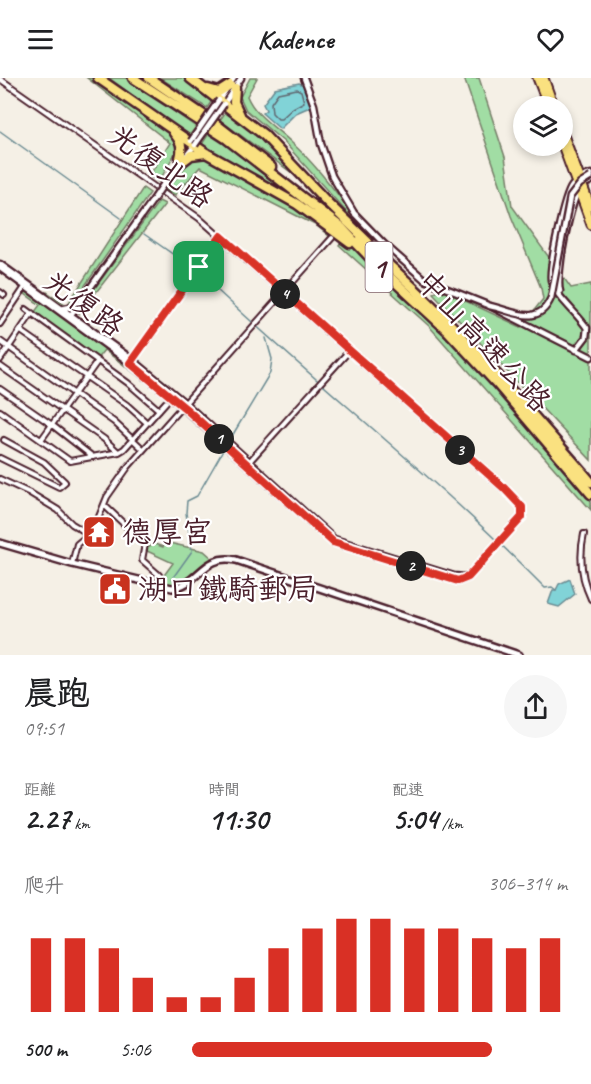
<!DOCTYPE html>
<html lang="zh-TW">
<meta charset="utf-8">
<style>
:root{--surface:#fff;--page:#f6f6f6;--text:#202124;--muted:#757577;--accent:#d93025}
body{margin:0;font-family:Caveat,"LXGW WenKai TC",sans-serif;background:var(--page);color:var(--text);height:100vh;display:flex;flex-direction:column;font-size:22px;white-space:nowrap}
*{box-sizing:border-box;margin:0}
p{font-size:20px;color:var(--muted)}
.icon{flex:none;width:33px;height:33px;fill:none;stroke:currentColor;stroke-width:2;stroke-linecap:round;stroke-linejoin:round}
.map{position:relative;height:577px;overflow:hidden}
.sheet{display:flex;flex-direction:column;background:var(--surface);flex:1}
.sheet>*{flex:none}
.fabs{position:absolute;left:513px;top:18px;display:grid;gap:12px}
.fabs a{display:grid;place-items:center;width:60px;height:60px;border-radius:50%;background:var(--surface);box-shadow:0 3px 9px #0003;font-size:30px}
.pin{position:absolute;display:grid;place-items:center;width:51px;height:51px;color:#fff;margin:-26px;border-radius:12px;box-shadow:0 3px 9px #0006}
.km{position:absolute;width:30px;height:30px;margin:-15px;border-radius:50%;background:#222;color:#fff;font-size:16px;line-height:30px;text-align:center}
.round{display:grid;place-items:center;flex:none;width:63px;height:63px;border-radius:32px;background:var(--page)}
.overview{display:flex;align-items:center;justify-content:space-between;height:102px;padding:0 24px}
h1{font-size:33px;font-weight:700;line-height:45px}
.metrics{display:grid;grid-template-columns:repeat(3,1fr);gap:9px;height:102px;padding:6px 24px}
.metrics div{display:grid;align-content:center}
.metrics b{font-size:30px;font-weight:700}
.metrics small{font-size:16px;font-weight:400}
.metrics p{font-size:16px}
.chart{height:168px;padding:12px 24px}
.chart p{display:flex;justify-content:space-between}
.chart svg{width:100%;height:108px;margin-top:6px;stroke:var(--accent);stroke-width:6}
ul{padding:0 24px;list-style:none;font-size:20px}
li{display:grid;grid-template-columns:96px 72px 1fr;align-items:center;height:45px}
li i{height:15px;border-radius:8px;background:var(--accent)}
header{display:flex;justify-content:space-between;align-items:center;height:78px;padding:0 24px;background:var(--surface);font-size:27px;font-weight:700}
.map>svg:first-child{display:block}
.green{fill:#a1dda4;stroke:#767e68;stroke-width:1.5}
.water{fill:#81d3d7;stroke:#6b8b92;stroke-width:1.5}
.lines{fill:none;stroke-linecap:round;stroke-linejoin:round}
.shore{stroke:#606770;stroke-width:1.5}
.stream{stroke:#6b8b92;stroke-width:1.5}
.minor-casing{stroke:#4a1f2b;stroke-width:8}
.tertiary-casing{stroke:#4a1f2b;stroke-width:9}
.secondary-casing{stroke:#4a1f2b;stroke-width:10}
.primary-casing{stroke:#4a1f2b;stroke-width:11}
.motorway-casing{stroke:#4a1f2b;stroke-width:13}
.minor{stroke:#fff;stroke-width:4}
.tertiary{stroke:#fff;stroke-width:4.5}
.secondary{stroke:#fff;stroke-width:5}
.primary{stroke:#fae180;stroke-width:7}
.motorway{stroke:#fae180;stroke-width:8}
.tertiary-bridge-casing{stroke:#4a1f2b;stroke-width:9;stroke-linecap:butt}
.tertiary-bridge{stroke:#fff;stroke-width:4.5}
.route-casing{stroke:#fff;stroke-width:12}
.route{stroke:#d93025;stroke-width:8}
.labels{text-anchor:middle;stroke-width:4.5;stroke-linejoin:round;paint-order:stroke}
.shield{fill:#fff;stroke:#80626b;stroke-width:1.5}
.shield-label{font-size:28px;font-weight:bold;fill:#4a1f2b}
.street-label{font-size:30px;fill:#4a1f2b;stroke:#fff}
.poi-label{font-size:30px;fill:#4a1f2b;stroke:#fff;text-anchor:start}
</style>
<header><svg class="icon" aria-label="menu" viewBox="0 0 24 24"><path d="M4 6h16M4 12h16M4 18h16"/></svg>Kadence<svg class="icon" aria-label="heart" viewBox="0 0 24 24"><path d="M12 20l-8-8c-3-5 5-10 8-4 3-6 11-1 8 4z"/></svg></header>
<div class="map">
<svg width="591" height="577" viewBox="0 0 591 577">
<rect width="100%" height="100%" fill="#f5f0e6"/>
<filter id="ink" filterUnits="userSpaceOnUse"><feTurbulence type="fractalNoise" baseFrequency=".0167" numOctaves="2"/><feDisplacementMap in="SourceGraphic" scale="12" xChannelSelector="R" yChannelSelector="G"/><feConvolveMatrix kernelMatrix="1 2 1 2 8 2 1 2 1" color-interpolation-filters="sRGB"/></filter>
<g filter="url(#ink)">
<path class="green" d="M87 0H96L167 54C173 60 179 65 176 73L159 104 149 98 170 65Z
M109 0H126L196 49 189 58Z
M160 0H186L213 21 207 30Z
M250 0H257L247 18C255 38 277 50 292 65 314 85 332 109 350 132L349 137 284 64 246 32 240 19Z
M464 0H479L505 79 512 128 571 210 591 206V382L433 215 440 211 521 249 543 221 541 210 511 138Z
M227 32 257 55 304 104 220 42Z
M210 54 283 108 280 110 224 81 202 66Z
M196 76 203 78 290 125 333 154 329 158 317 148 200 89 175 117 166 112Z
M143 110 150 115 72 226C62 233 54 223 45 217L47 214 65 226H68Z
M159 123 165 126 79 236 81 229Z
M343 162 392 201 447 253 591 420V432L429 248 339 167Z
M27 212 130 286 164 314 162 316 104 272 96 282 34 235 40 227 25 216Z
M165 464 204 473 213 481 178 507 162 505V500L173 485 147 473V469H150L152 465 163 469Z"/>
<path class="water" d="M299 5 306 8 312 28 296 35 280 51 262 35 266 32 263 26 275 10Z
M570 501 575 516 559 529 548 526 553 512H556L559 506Z"/>
<g class="lines">
<path class="shore" d="M297 11 301 13 304 24 293 30 281 41H278L272 35 271 25 278 15Z"/>
<path class="stream" d="M0 53 121 140
M144 156 194 191
M198 194C311 302 435 398 545 510L552 509 556 512
M229 363 270 295 272 281 266 260
M172 501 192 473 186 435 187 423 197 418 225 369"/>
<defs>
<path id="minor" d="M0 1 199 140 514 420 522 429V439L468 499
M0 214 4 217
M26 231 128 305 159 332
M0 246 27 206
M21 253 127 327 147 345
M0 263 114 344 143 371
M0 282 32 235
M132 282 221 158
M0 288 104 361 118 374
M0 311 52 347 93 379
M0 333 70 383 119 374 124 371 166 324
M41 362 97 284
M0 380 59 409 65 404 44 384 4 362
M248 385 349 273
M0 401 30 415 58 432 72 446 89 456
M105 428 145 466 142 482 159 497 161 508
M584 456C579 478 581 500 591 521
M72 486 77 466 89 456 96 446 107 419 128 389 332 160"/>
<path id="tertiary" d="M304 0 314 27 321 66 332 98 354 135 384 166 425 202 490 228 591 279
M219 22 234 0
M224 26 241 0
M163 107 195 67
M0 186 133 282 185 325 334 461 454 498 465 499
M0 190 130 285 174 322 333 464 458 503 468 499
M560 213C555 199 571 117 582 107 583 106 590 104 591 103
M61 231 78 227
M70 238 155 119
M576 272 586 259 587 250C579 237 554 217 551 202 549 189 564 118 572 108 577 101 584 98 591 96"/>
<path id="secondary" d="M0 465 72 486 172 510C199 507 203 475 236 482L519 577"/>
<path id="primary" d="M537 0 548 28
M544 0 554 28
M562 52 591 129
M562 67 591 147"/>
<path id="motorway" d="M98 0 206 75 297 126 350 165
M133 0 227 61 342 150 378 188 447 252 497 306 591 416
M149 0 208 40 271 89
M190 0 264 57 328 125 368 164
M235 10 234 24 240 37
M208 11 219 14 230 7
M174 55C181 63 183 69 180 80
M183 83 191 77 206 75
M360 162C446 233 518 320 591 404"/>
</defs>
<use href="#minor" class="minor-casing"/>
<use href="#tertiary" class="tertiary-casing"/>
<use href="#secondary" class="secondary-casing"/>
<use href="#primary" class="primary-casing"/>
<use href="#motorway" class="motorway-casing"/>
<use href="#minor" class="minor"/>
<use href="#tertiary" class="tertiary"/>
<use href="#secondary" class="secondary"/>
<use href="#primary" class="primary"/>
<use href="#motorway" class="motorway"/>
<defs>
<path id="tertiary-bridge" d="M191 63 219 22
M195 67 224 26
M155 119 163 107
M490 228C514 233 538 250 551 220L570 119 580 106 591 99"/>
</defs>
<use href="#tertiary-bridge" class="tertiary-bridge-casing"/>
<use href="#tertiary-bridge" class="tertiary-bridge"/>
</g>
</g>
<g class="lines" filter="url(#ink)">
<defs>
<path id="route" d="M221 158 504 410 522 429V439L468 499 458 503 333 464 186 331 130 285Z"/>
</defs>
<use href="#route" class="route-casing"/>
<use href="#route" class="route"/>
</g>
<defs>
<symbol id="temple-square" viewBox="-11 -11 22 22"><rect x="-9" y="-9" width="18" height="18" rx="4" fill="#c8321e" stroke="#fff"/><path d="M0-6L5-2H3V0L6.5 2.5H4V6H1.5V3h-3V6H-4V2.5H-6.5L-3 0V-2H-5Z" fill="#fff"/></symbol>
<symbol id="civic-square" viewBox="-11 -11 22 22"><rect x="-9" y="-9" width="18" height="18" rx="4" fill="#c8321e" stroke="#fff"/><path d="M-.6-6.5H3V-4.5H.6V-3L4-1V1h2V6H-6V1h2V-1L-.6-3ZM-1.2 2.5V6h2.4V2.5Z" fill="#fff"/></symbol>
</defs>
<g fill-rule="evenodd">
<use href="#temple-square" x="80" y="435" width="38" height="38"/>
<use href="#civic-square" x="96" y="492" width="38" height="38"/>
</g>
<g class="labels">
<rect class="shield" x="365.5" y="164" width="27" height="50" rx="4.5"/>
<g class="shield-label">
<text x="379" y="199">1</text>
</g>
<g class="street-label">
<text transform="translate(161 88) rotate(36)" y="10">光復北路</text>
<text transform="translate(84 225) rotate(36)" y="10">光復路</text>
<text transform="translate(484 263) rotate(47)" y="10">中山高速公路</text>
</g>
<g class="poi-label">
<text x="122" y="464">德厚宮</text>
<text x="138" y="521">湖口鐵騎郵局</text>
</g>
</g>
</svg>
<div class="fabs">
<a><svg class="icon" aria-label="layers" viewBox="0 0 24 24"><path d="M12 4l9 5-9 5-9-5zM3 14l9 5 9-5"/></svg></a>
</div>
<div class="pin" style="left:199px;top:189px;background:#1e9e55"><svg class="icon" aria-label="arrive" viewBox="0 0 24 24"><path d="M6 21V4h12l-3 4 3 4H6"/></svg></div>
<b class="km" style="left:219px;top:361px">1</b>
<b class="km" style="left:411px;top:488px">2</b>
<b class="km" style="left:460px;top:372px">3</b>
<b class="km" style="left:285px;top:216px">4</b>
</div>
<section class="sheet">
<div class="overview"><div><h1>晨跑</h1><p>09:51</p></div><a class="round"><svg class="icon" aria-label="share" viewBox="0 0 24 24"><path d="M12 15V3M7 8l5-5 5 5M5 13v7h14v-7"/></svg></a></div>
<div class="metrics">
<div><p>距離</p><b>2.27<small> km</small></b></div>
<div><p>時間</p><b>11:30</b></div>
<div><p>配速</p><b>5:04<small> /km</small></b></div>
</div>
<div class="chart"><p><span>爬升</span>306–314 m</p>
<svg viewBox="0 0 160 44" preserveAspectRatio="none"><path d="M5 44V14M15 44V14M25 44V18M35 44V30M45 44V38M55 44V38M65 44V30M75 44V18M85 44V10M95 44V6M105 44V6M115 44V10M125 44V10M135 44V14M145 44V18M155 44V14"/></svg>
</div>
<ul>
<li><b>500 m</b>5:06<i style="width:80%"></i></li>
</ul>
</section>
